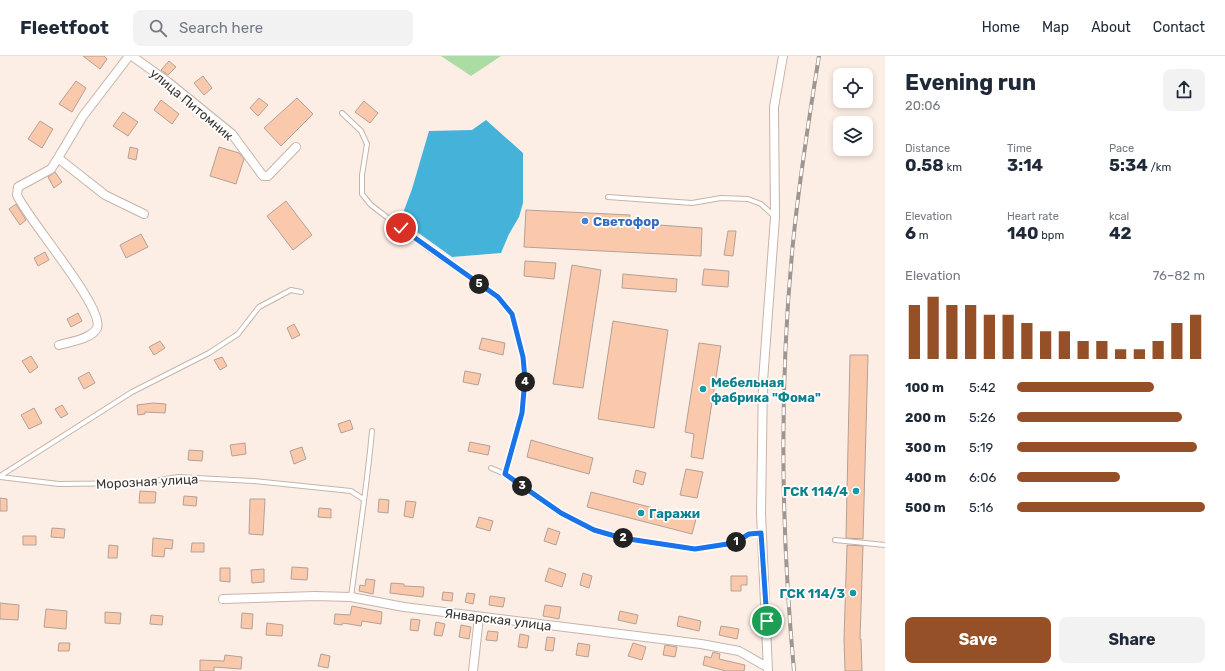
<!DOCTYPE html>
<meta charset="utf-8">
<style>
:root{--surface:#fff;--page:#f2f2f3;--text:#1f2937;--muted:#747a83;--line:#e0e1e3;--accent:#965028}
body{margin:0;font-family:Rubik,sans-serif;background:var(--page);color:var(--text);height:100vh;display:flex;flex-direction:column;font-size:15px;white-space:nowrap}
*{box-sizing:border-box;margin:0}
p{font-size:13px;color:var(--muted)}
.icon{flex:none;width:22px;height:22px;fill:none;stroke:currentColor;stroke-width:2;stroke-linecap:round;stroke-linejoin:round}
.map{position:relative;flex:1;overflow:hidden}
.sheet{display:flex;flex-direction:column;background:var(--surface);width:340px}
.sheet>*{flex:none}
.fabs{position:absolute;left:833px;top:12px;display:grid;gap:8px}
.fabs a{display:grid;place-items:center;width:40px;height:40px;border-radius:8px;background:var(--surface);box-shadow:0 2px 6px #0003;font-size:20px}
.pin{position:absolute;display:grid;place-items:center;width:34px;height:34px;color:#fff;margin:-17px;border:2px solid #fff;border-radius:50%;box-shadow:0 1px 4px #0007}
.km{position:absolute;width:20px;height:20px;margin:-10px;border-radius:50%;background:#222;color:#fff;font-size:11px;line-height:20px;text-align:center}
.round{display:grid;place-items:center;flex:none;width:42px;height:42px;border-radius:8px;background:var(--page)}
.summary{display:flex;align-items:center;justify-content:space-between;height:68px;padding:0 20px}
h1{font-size:22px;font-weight:700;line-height:30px}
.figures{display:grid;grid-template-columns:repeat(3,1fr);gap:6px;height:68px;padding:4px 20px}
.figures div{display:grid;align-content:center}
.figures b{font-size:17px;font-weight:700}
.figures small{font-size:11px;font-weight:400}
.figures p{font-size:11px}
.chart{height:112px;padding:8px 20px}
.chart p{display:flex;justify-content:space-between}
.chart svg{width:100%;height:72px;margin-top:4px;stroke:var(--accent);stroke-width:6}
.action{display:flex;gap:8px;margin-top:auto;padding:8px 20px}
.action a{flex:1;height:46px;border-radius:8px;background:var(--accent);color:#fff;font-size:16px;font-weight:700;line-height:46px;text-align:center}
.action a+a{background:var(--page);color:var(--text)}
ul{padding:0 20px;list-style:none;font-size:13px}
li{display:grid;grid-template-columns:64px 48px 1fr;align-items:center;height:30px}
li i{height:10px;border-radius:5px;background:var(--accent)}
header{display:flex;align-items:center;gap:24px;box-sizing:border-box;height:56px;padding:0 20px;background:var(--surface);border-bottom:1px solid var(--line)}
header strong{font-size:19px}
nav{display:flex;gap:22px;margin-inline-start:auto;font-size:14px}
.search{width:280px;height:36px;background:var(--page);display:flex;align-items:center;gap:10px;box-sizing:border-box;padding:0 14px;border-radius:8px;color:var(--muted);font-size:15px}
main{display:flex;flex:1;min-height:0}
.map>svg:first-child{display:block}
.green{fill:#aadca4}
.water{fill:#45b2da}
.building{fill:#fac9ac;stroke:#b3a197}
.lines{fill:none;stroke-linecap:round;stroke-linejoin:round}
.service-casing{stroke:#c6b4a9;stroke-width:6}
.minor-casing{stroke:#c6b4a9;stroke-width:10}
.service{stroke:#fff;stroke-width:4}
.minor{stroke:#fff;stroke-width:8}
.rail-casing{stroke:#a0958f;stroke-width:4}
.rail{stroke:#fff;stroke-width:2.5;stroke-dasharray:8;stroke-linecap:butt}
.route-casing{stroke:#fff;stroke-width:8}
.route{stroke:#1a73e8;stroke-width:5}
.shop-dot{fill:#3f7fe0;stroke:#fff;stroke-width:1.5}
.culture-dot{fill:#0f9aa8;stroke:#fff;stroke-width:1.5}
.labels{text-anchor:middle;stroke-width:3.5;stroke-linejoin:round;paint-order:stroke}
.street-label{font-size:13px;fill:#3b3430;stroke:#fff}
.shop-label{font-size:13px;font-weight:bold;fill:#366cbe;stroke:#fff;text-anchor:start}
.culture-label{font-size:13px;font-weight:bold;fill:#0d838f;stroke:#fff;text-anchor:start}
</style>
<header>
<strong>Fleetfoot</strong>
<div class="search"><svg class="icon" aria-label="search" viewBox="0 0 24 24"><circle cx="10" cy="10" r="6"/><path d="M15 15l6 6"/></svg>Search here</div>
<nav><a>Home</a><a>Map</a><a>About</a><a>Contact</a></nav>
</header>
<main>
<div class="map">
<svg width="885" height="615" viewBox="0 0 885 615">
<rect width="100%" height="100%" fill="#fdeee5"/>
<path class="green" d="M441 0H501L471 20Z"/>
<path class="water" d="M486 64 523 97V147L519 161 509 178 501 197 452 201 406 168 403 157 412 133 429 75 472 74Z"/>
<path class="building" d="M83 0H104L107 3 100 13Z
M169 5 176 11 168 19 161 14Z
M203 20 212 32 204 39 194 27Z
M76 25 86 32 72 56 59 48Z
M259 42 268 49 258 60 250 52Z
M297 42 313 58 281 90 264 72Z
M161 44 179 58 172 68 154 54Z
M364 45 378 57 370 67 355 56Z
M123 56 138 66 128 80 113 70Z
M40 65 53 73 42 92 28 83Z
M130 91 138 93 136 104 128 102Z
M219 91 239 97 244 103 236 128 210 120Z
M55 116 62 126 54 132 48 121Z
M286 145 312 179 293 194 267 160Z
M16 148 26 164 20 169 9 153Z
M526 154 630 159 629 167 702 172 701 200 524 191Z
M728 175H736L733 200 724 199Z
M141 178 148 191 126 202 120 189Z
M45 196 49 204 38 210 34 202Z
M525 205 556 207 554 223 524 220Z
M572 209 601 214 583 332 553 328Z
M704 213 729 215 728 231 702 229Z
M623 218 677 223 676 236 622 232Z
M78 257 82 265 71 271 67 263Z
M613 265 668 274 654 372 598 363Z
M294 268 300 279 292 283 287 272Z
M482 282 505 287 503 299 479 293Z
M160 285 165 292 154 299 149 291Z
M699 287 721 290 703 403 691 401 694 378 685 376Z
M850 299H868L863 483 846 482Z
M31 300 38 311 30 317 22 305Z
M222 301 227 310 220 314 214 304Z
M465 315 481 318 478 329 463 326Z
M89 316 95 327 84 333 78 322Z
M153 347 166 348 165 357 145 356V358L138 359 137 349Z
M62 349 68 358 61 362 55 353Z
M34 352 42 367 29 373 21 359Z
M350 364 353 373 341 377 338 368Z
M531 384 593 402 589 418 527 401Z
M470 386 490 390 488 399 468 395Z
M245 387 246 398 232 400 230 389Z
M302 391 306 403 294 408 290 395Z
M189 394 203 395 202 405 188 404Z
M686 413 703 416 697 442 680 439Z
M636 414 646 417 643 429 633 426Z
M140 435 156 436 155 447H139Z
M591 436 696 463 692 478 587 451Z
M184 440 197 441 196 450 183 449Z
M0 442 7 443V455H0Z
M250 443H265L263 479 249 478Z
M379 443 389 444 388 457 378 456Z
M406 445 416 446 413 462 404 460Z
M319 452 331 453V462L318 461Z
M479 461 493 465 490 475 476 471Z
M52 472 65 473 64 482 51 481Z
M548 472 560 476 556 489 544 485Z
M23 480H36V489H23Z
M153 482 173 484 172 493 165 492 164 501 152 500Z
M192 487H204V496H191Z
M109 489 118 490 117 502H108Z
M847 489 863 490 860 583H861L862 615H845L844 583Z
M292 511 308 512 307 524 291 523Z
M220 512H230V526L220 525Z
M549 512 566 518 562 531 545 525Z
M264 513V526L252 527 251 514Z
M583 517 592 520 589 532 580 529Z
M731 520H747V529H741V535H731Z
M366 523 375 524 373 538 359 535 360 529 365 530Z
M391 527 404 528V530L424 531 423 541 390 537Z
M443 536 453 537 452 545 442 544Z
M467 537 475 538 473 548 465 546Z
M490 540 505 542 503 551 489 549Z
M0 547 19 549 18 564 0 563Z
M545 549 561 551 559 563 543 560Z
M352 550 382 556 381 568 362 565 361 570 343 567 342 569 334 568 335 558 350 559Z
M46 553 67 555 66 573 44 571Z
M620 555 638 559 636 568 618 564Z
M105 556 121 557 120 568 105 567Z
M242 557 253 558 252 573 241 572Z
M151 559 163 560 162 569 150 568Z
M679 560 701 565 699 575 677 570Z
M411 563 420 564 418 575 410 574Z
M436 566 445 568 442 580 434 579Z
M267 567 283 569 282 580 266 579Z
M461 569 471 571 469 583 459 581Z
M721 570 739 573 737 583 719 579Z
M488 575 498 576 497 585 486 584Z
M520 578 529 580 527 592 518 591Z
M547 581 555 582 553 595 545 594Z
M59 587H70L69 595H58Z
M578 587 590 589 588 601 576 599Z
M633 587 646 591 642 604 628 600Z
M665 589 677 591 675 601 663 599Z
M713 596 720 598 719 603 745 609 744 615H726L703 609 705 600 711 602Z
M321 598 330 600 328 612 318 610Z
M225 599 242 601 241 613 214 611V615H200V604L224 605Z"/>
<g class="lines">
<defs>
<path id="service" d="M342 57 361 75 367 88 362 119V138L371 149 431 195 498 241 512 258 523 301 525 323 522 357 505 418 561 457 593 474 622 482 695 493 734 487 749 478 761 477
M608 141 692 147 721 142 748 143 761 148 775 161
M491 412 505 418
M0 420 132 336 209 297 238 278 259 251 291 234 301 236
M0 421 59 428 142 427 178 421 253 425 351 435 363 443
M835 484 885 489
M351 541C358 486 367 431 372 375"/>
<path id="minor" d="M129 0 83 60 58 102 105 139 144 158
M132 0 168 26 232 78 263 120H268L296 91
M58 102 51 113 18 131 17 139C28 164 105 252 97 272 92 283 69 286 59 289
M223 543 315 540 351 541 404 551 701 588 739 595 767 611
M473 615 479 561
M768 615 761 457 763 325 775 161 774 51 783 0"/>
</defs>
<use href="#service" class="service-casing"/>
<use href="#minor" class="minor-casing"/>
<use href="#service" class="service"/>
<use href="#minor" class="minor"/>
<defs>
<path id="rail" d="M794 615C781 473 779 329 793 187 799 125 809 62 819 0"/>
</defs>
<use href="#rail" class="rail-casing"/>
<use href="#rail" class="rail"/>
</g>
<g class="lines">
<defs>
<path id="route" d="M401 172 498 241 512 258 523 301 525 323 522 357 505 418 561 457 594 474 622 482 695 493 734 487 749 478 761 477 767 565"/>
</defs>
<use href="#route" class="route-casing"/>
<use href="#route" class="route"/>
</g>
<circle class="shop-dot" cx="585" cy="165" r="4"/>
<g class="culture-dot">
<circle cx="703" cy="333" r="4"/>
<circle cx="856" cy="435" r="4"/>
<circle cx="641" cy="457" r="4"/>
<circle cx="853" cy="537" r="4"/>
</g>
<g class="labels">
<g class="street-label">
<text transform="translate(192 48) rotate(40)" y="5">улица Питомник</text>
<text transform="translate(147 425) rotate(-3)" y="5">Морозная улица</text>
<text transform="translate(498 563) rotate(7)" y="5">Январская улица</text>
</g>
<g class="shop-label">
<text x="593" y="170">Светофор</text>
</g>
<g class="culture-label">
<text x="711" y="331">Мебельная<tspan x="711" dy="15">фабрика "Фома"</tspan></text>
<text x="848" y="440" text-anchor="end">ГСК 114/4</text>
<text x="649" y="462">Гаражи</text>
<text x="845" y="542" text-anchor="end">ГСК 114/3</text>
</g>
</g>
</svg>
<div class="fabs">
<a><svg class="icon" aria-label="locate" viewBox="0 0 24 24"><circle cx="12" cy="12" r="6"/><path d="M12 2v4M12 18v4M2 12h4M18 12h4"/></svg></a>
<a><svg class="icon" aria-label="layers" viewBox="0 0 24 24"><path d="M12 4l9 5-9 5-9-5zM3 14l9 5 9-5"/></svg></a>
</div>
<div class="pin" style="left:767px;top:565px;background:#1e9e55"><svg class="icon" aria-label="arrive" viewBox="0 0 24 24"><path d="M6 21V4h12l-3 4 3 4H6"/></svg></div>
<div class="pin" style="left:401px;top:172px;background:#d93025"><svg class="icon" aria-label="check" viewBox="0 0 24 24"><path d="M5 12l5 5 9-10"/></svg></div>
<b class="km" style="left:736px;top:486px">1</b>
<b class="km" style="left:623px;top:482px">2</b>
<b class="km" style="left:522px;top:430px">3</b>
<b class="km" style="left:525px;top:326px">4</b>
<b class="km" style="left:479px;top:228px">5</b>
</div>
<section class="sheet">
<div class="summary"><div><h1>Evening run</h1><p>20:06</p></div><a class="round"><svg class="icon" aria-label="share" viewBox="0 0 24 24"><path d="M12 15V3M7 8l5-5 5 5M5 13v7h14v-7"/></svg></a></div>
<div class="figures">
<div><p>Distance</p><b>0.58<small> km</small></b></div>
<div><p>Time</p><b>3:14</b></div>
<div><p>Pace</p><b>5:34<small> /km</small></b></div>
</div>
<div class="figures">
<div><p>Elevation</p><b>6<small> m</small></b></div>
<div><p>Heart rate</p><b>140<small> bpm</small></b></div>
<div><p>kcal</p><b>42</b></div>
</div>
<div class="chart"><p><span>Elevation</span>76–82 m</p>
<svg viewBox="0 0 160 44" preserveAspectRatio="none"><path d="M5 44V11M15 44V6M25 44V11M35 44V11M45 44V17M55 44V17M65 44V22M75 44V27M85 44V27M95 44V33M105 44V33M115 44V38M125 44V38M135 44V33M145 44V22M155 44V17"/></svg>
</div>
<ul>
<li><b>100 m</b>5:42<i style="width:73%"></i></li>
<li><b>200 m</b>5:26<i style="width:88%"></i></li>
<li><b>300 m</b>5:19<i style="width:96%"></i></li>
<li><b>400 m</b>6:06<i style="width:55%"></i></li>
<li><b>500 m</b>5:16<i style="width:100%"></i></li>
</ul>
<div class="action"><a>Save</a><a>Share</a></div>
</section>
</main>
